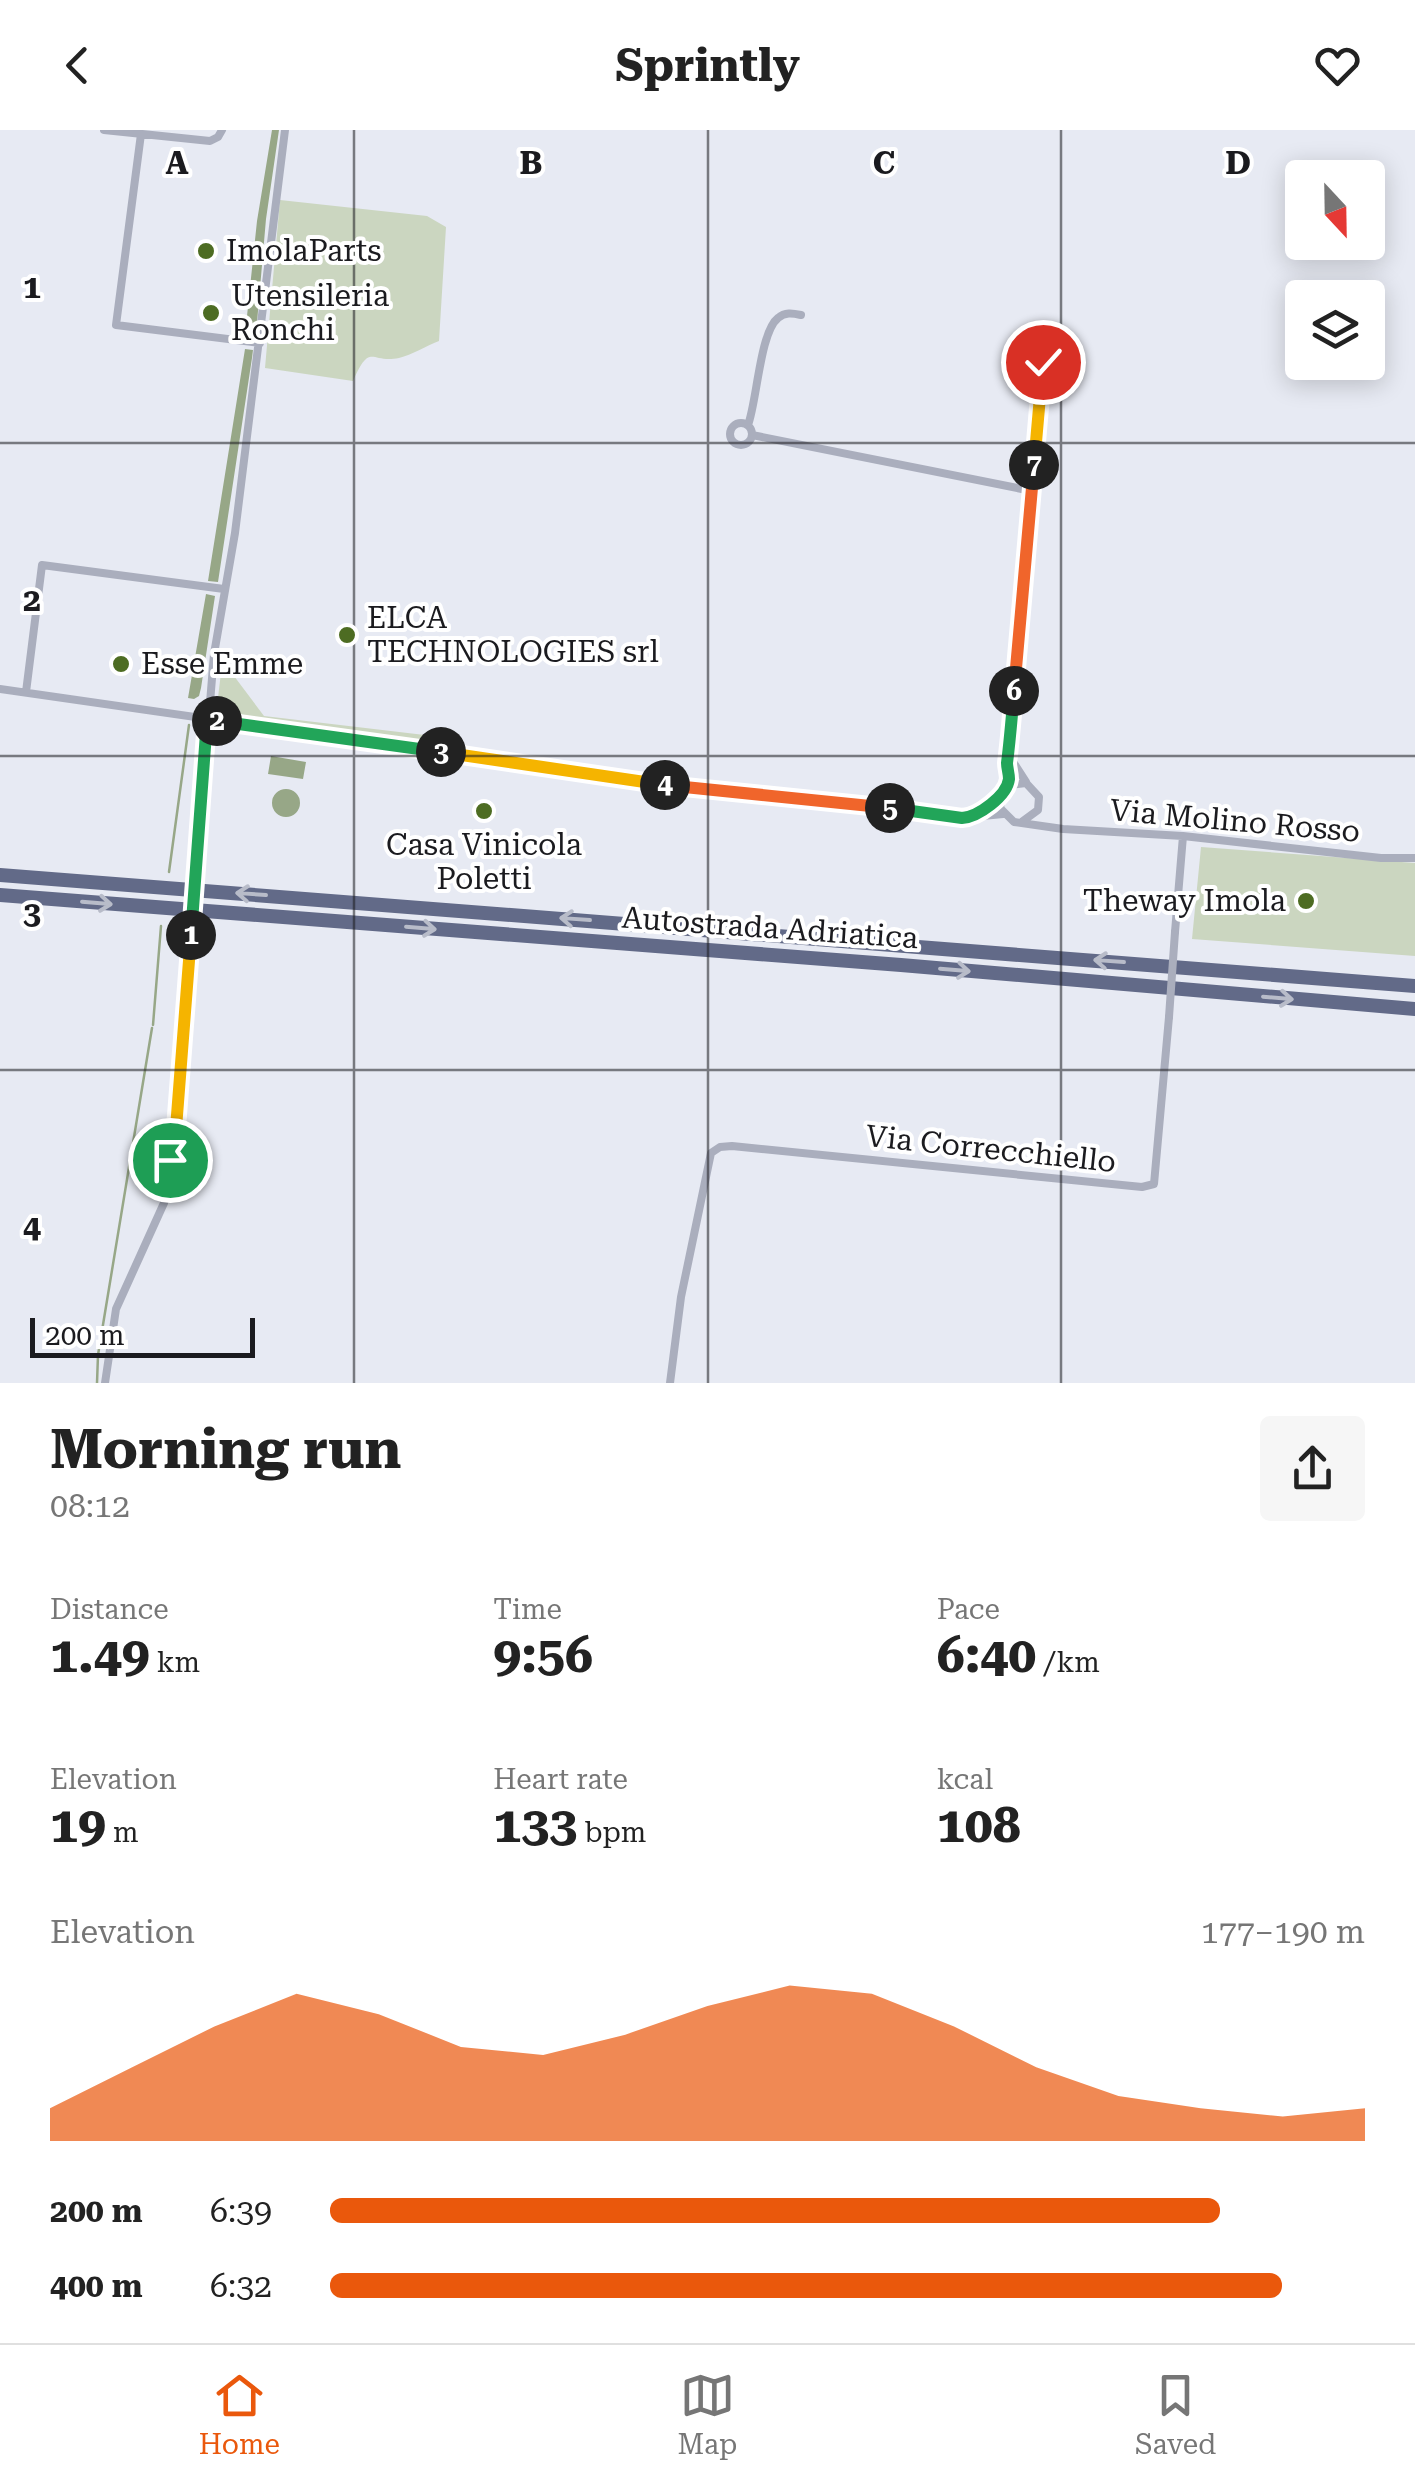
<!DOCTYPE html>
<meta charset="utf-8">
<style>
:root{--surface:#fff;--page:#f6f6f6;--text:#222;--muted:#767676;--line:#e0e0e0;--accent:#ea580c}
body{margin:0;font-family:"Roboto Serif",serif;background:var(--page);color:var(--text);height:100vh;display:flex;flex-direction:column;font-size:38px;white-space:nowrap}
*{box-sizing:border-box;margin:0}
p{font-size:32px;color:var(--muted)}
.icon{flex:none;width:55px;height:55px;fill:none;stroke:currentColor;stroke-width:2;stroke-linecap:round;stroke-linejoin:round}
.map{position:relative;height:1253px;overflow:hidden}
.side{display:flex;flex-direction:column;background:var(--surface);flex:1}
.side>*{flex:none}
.needle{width:65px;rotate:158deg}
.fabs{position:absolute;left:1285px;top:30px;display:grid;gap:20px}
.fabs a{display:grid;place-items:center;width:100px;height:100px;border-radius:10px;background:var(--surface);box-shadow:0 5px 25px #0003;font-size:50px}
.scale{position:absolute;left:30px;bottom:25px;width:225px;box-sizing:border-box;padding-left:10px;border:5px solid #1b1b1f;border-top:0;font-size:28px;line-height:35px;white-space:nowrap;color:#1b1b1f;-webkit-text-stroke:8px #fff;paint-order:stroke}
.pin{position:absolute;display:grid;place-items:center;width:85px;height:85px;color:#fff;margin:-42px;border:5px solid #fff;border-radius:50%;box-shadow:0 2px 10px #0007}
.km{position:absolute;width:50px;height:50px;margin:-25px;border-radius:50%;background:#222;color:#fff;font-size:28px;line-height:50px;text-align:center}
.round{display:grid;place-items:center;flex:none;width:105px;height:105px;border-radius:10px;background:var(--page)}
.headline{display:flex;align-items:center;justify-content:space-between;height:170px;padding:0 50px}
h1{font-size:55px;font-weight:700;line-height:75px}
.metrics{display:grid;grid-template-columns:repeat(3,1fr);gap:15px;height:170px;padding:10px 50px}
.metrics div{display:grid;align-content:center}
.metrics b{font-size:50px;font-weight:700}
.metrics small{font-size:28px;font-weight:400}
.metrics p{font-size:28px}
.chart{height:280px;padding:20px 50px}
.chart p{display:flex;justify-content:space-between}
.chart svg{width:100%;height:180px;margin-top:10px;fill:var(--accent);opacity:.7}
ul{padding:0 50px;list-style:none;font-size:32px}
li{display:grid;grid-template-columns:160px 120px 1fr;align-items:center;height:75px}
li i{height:25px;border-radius:12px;background:var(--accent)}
header{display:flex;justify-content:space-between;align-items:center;height:130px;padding:0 50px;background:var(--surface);font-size:45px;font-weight:700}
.tabs{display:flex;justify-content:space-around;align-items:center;height:140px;border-top:2px solid var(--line);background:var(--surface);font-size:28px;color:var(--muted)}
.tabs a{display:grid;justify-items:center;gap:5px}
.tabs .on{color:var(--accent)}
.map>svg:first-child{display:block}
.green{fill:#cbd6c0}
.water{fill:#97a787}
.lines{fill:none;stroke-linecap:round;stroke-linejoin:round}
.stream{stroke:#97a787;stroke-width:2.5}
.street{stroke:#aaaebd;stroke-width:8}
.highway{stroke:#626a88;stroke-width:14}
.street-bridge{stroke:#aaaebd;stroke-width:8}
.oneway{stroke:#b8bcc9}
.split-1-casing{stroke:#fff;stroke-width:20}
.split-2-casing{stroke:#fff;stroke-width:20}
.split-3-casing{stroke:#fff;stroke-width:20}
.split-4-casing{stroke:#fff;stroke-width:20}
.split-5-casing{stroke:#fff;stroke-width:20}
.split-6-casing{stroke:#fff;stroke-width:20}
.split-7-casing{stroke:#fff;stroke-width:20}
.split-8-casing{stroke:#fff;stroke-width:20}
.split-1{stroke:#f5b400;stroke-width:12}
.split-2{stroke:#22a559;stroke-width:12}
.split-3{stroke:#22a559;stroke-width:12}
.split-4{stroke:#f5b400;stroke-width:12}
.split-5{stroke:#f0652b;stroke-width:12}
.split-6{stroke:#22a559;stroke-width:12}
.split-7{stroke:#f0652b;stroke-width:12}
.split-8{stroke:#f5b400;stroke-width:12}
.grid{fill:none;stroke:#1b1b1f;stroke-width:2.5;stroke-opacity:0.55}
.poi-dot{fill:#4d6c22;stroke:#fff;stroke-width:4}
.labels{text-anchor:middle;stroke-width:8;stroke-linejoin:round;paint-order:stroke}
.poi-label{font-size:30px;fill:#1b1b1f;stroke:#fff;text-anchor:start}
.street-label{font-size:30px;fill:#1b1b1f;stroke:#fff}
.grid-label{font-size:32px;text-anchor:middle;font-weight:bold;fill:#1b1b1f;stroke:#fff;stroke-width:8;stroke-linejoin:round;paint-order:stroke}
</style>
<header><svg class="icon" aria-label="back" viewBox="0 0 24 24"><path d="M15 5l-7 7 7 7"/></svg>Sprintly<svg class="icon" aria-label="heart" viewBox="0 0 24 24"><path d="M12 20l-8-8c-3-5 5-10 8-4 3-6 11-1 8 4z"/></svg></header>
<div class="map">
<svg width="1415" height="1253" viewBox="0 0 1415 1253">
<rect width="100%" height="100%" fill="#e7eaf3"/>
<path class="green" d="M280 70 427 86 446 97 439 211C426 216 412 225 399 228 370 234 371 211 353 251L265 238Z
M222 534H235L234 546 264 586 433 606 432 615 230 588 217 576Z
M1201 717 1415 733V826L1192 809Z"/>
<path class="water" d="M272 0H279L266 89 256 204 245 205 257 91Z
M245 219 253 220 252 228 218 452 208 451Z
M206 464 215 466 201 558 199 566 194 569 188 568Z
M271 626 306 632 303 649 268 644Z
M272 673a14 14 0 1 1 28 0a14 14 0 1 1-28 0Z"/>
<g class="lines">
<path class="stream" d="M169 742 189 595
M153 895 161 796
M97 1253 98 1225 152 898"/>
<path class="street" d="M104 0 210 11 218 7 222 0
M141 4 116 195 260 213
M730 304a11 11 0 1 1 22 0a11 11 0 1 1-22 0Z
M748 295C757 271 760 202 778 188 785 182 792 183 801 185
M752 305 1032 361
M0 559 683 657 962 688 1003 684
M26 562 42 435 224 459
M1010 627 1026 652
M1007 655 1043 232
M1008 655 1026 653 1039 667 1038 680 1023 691
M1003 660 1000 678 1014 692 1063 699 1183 706 1381 728H1415
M971 687 998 665
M196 743 214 524 235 403 285 0
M1175 802 1183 706
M105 1253 116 1179 164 1073 175 1011 193 789
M670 1253 681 1167 711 1023 720 1017 732 1016 1142 1057 1154 1054 1169 887"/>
<path class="highway" d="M0 745 1415 856
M0 765 901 835 1415 879"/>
<path class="street-bridge" d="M193 789 196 743
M1169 887 1175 802"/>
</g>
<defs><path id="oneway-shaft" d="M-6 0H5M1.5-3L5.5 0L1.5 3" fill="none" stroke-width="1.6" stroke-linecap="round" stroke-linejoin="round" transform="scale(2.5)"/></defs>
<g class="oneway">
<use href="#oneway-shaft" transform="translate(251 764) rotate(-176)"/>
<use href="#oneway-shaft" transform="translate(97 773) rotate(5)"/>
<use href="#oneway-shaft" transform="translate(575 789) rotate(-176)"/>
<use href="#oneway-shaft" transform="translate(421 798) rotate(5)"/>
<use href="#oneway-shaft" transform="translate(1109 831) rotate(-176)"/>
<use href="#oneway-shaft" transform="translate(955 840) rotate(5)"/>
<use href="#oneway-shaft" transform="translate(1278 868) rotate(5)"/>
</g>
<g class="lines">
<defs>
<path id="split-1" d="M170 1030 175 1011 191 805"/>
<path id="split-2" d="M191 805 207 590 217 591"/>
<path id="split-3" d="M217 591 441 622"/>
<path id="split-4" d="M441 622 665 655"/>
<path id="split-5" d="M665 655 890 678"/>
<path id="split-6" d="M890 678 962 688C978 687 1007 666 1009 649 1009 643 1007 638 1007 633 1010 610 1012 585 1014 561"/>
<path id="split-7" d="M1014 561 1034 335"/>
<path id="split-8" d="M1034 335 1043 232"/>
</defs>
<use href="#split-1" class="split-1-casing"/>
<use href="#split-2" class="split-2-casing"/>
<use href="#split-3" class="split-3-casing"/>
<use href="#split-4" class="split-4-casing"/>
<use href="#split-5" class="split-5-casing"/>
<use href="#split-6" class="split-6-casing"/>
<use href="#split-7" class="split-7-casing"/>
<use href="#split-8" class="split-8-casing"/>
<use href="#split-1" class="split-1"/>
<use href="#split-2" class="split-2"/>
<use href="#split-3" class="split-3"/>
<use href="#split-4" class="split-4"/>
<use href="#split-5" class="split-5"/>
<use href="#split-6" class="split-6"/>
<use href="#split-7" class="split-7"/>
<use href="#split-8" class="split-8"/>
</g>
<path class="grid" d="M354 0V1253M708 0V1253M1061 0V1253M0 313H1415M0 626H1415M0 940H1415"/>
<g class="poi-dot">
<circle cx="206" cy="121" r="10"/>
<circle cx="211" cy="183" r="10"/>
<circle cx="347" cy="505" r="10"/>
<circle cx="121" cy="534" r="10"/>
<circle cx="484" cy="681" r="10"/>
<circle cx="1306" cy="771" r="10"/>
</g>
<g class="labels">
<g class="poi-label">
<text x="226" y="131">ImolaParts</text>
<text x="231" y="176">Utensileria<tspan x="231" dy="34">Ronchi</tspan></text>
<text x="367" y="498">ELCA<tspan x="367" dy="34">TECHNOLOGIES srl</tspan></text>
<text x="141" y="544">Esse Emme</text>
<text x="484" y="725" text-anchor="middle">Casa Vinicola<tspan x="484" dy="34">Poletti</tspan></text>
<text x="1286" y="781" text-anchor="end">Theway Imola</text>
</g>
<g class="street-label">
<text transform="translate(1235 691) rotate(5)" y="10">Via Molino Rosso</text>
<text transform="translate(770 798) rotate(4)" y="10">Autostrada Adriatica</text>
<text transform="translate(991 1019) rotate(6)" y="10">Via Correcchiello</text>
</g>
</g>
<g class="grid-label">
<text x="177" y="44">A</text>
<text x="531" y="44">B</text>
<text x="884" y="44">C</text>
<text x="1238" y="44">D</text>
<text x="32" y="168">1</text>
<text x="32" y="481">2</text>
<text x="32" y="794">3</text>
<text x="32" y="1108">4</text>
</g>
</svg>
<div class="fabs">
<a><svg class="needle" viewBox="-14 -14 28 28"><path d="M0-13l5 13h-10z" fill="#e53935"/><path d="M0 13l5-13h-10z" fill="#767676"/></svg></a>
<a><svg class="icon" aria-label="layers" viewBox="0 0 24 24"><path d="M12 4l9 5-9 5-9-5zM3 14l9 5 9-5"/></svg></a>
</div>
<div class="scale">200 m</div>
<div class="pin" style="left:170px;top:1030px;background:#1e9e55"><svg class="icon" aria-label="arrive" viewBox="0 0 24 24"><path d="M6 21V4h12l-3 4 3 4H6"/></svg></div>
<div class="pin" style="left:1043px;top:232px;background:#d93025"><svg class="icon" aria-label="check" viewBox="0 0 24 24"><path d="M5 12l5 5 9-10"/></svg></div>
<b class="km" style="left:191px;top:805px">1</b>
<b class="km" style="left:217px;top:591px">2</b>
<b class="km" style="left:441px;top:622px">3</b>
<b class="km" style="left:665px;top:655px">4</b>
<b class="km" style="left:890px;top:678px">5</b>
<b class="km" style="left:1014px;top:561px">6</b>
<b class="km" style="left:1034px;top:335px">7</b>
</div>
<section class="side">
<div class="headline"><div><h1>Morning run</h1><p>08:12</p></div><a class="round"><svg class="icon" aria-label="share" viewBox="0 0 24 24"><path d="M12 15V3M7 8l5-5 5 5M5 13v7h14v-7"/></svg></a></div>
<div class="metrics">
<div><p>Distance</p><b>1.49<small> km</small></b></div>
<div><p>Time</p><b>9:56</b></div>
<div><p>Pace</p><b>6:40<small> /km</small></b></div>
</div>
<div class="metrics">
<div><p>Elevation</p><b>19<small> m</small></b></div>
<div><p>Heart rate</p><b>133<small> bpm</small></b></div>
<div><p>kcal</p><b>108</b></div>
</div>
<div class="chart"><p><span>Elevation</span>177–190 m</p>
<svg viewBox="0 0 160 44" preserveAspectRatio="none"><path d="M0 44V36L10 26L20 16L30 8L40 13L50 21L60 23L70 18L80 11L90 6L100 8L110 16L120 26L130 33L140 36L150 38L160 36V44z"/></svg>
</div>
<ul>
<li><b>200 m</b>6:39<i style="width:86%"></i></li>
<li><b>400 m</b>6:32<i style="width:92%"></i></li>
</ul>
</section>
<nav class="tabs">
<a class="on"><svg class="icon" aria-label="home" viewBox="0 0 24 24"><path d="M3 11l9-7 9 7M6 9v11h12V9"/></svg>Home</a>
<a><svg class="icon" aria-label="map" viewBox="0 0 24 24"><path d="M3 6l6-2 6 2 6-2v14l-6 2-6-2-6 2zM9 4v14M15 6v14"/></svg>Map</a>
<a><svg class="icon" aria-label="saved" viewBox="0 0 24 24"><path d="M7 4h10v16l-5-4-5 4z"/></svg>Saved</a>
</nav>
